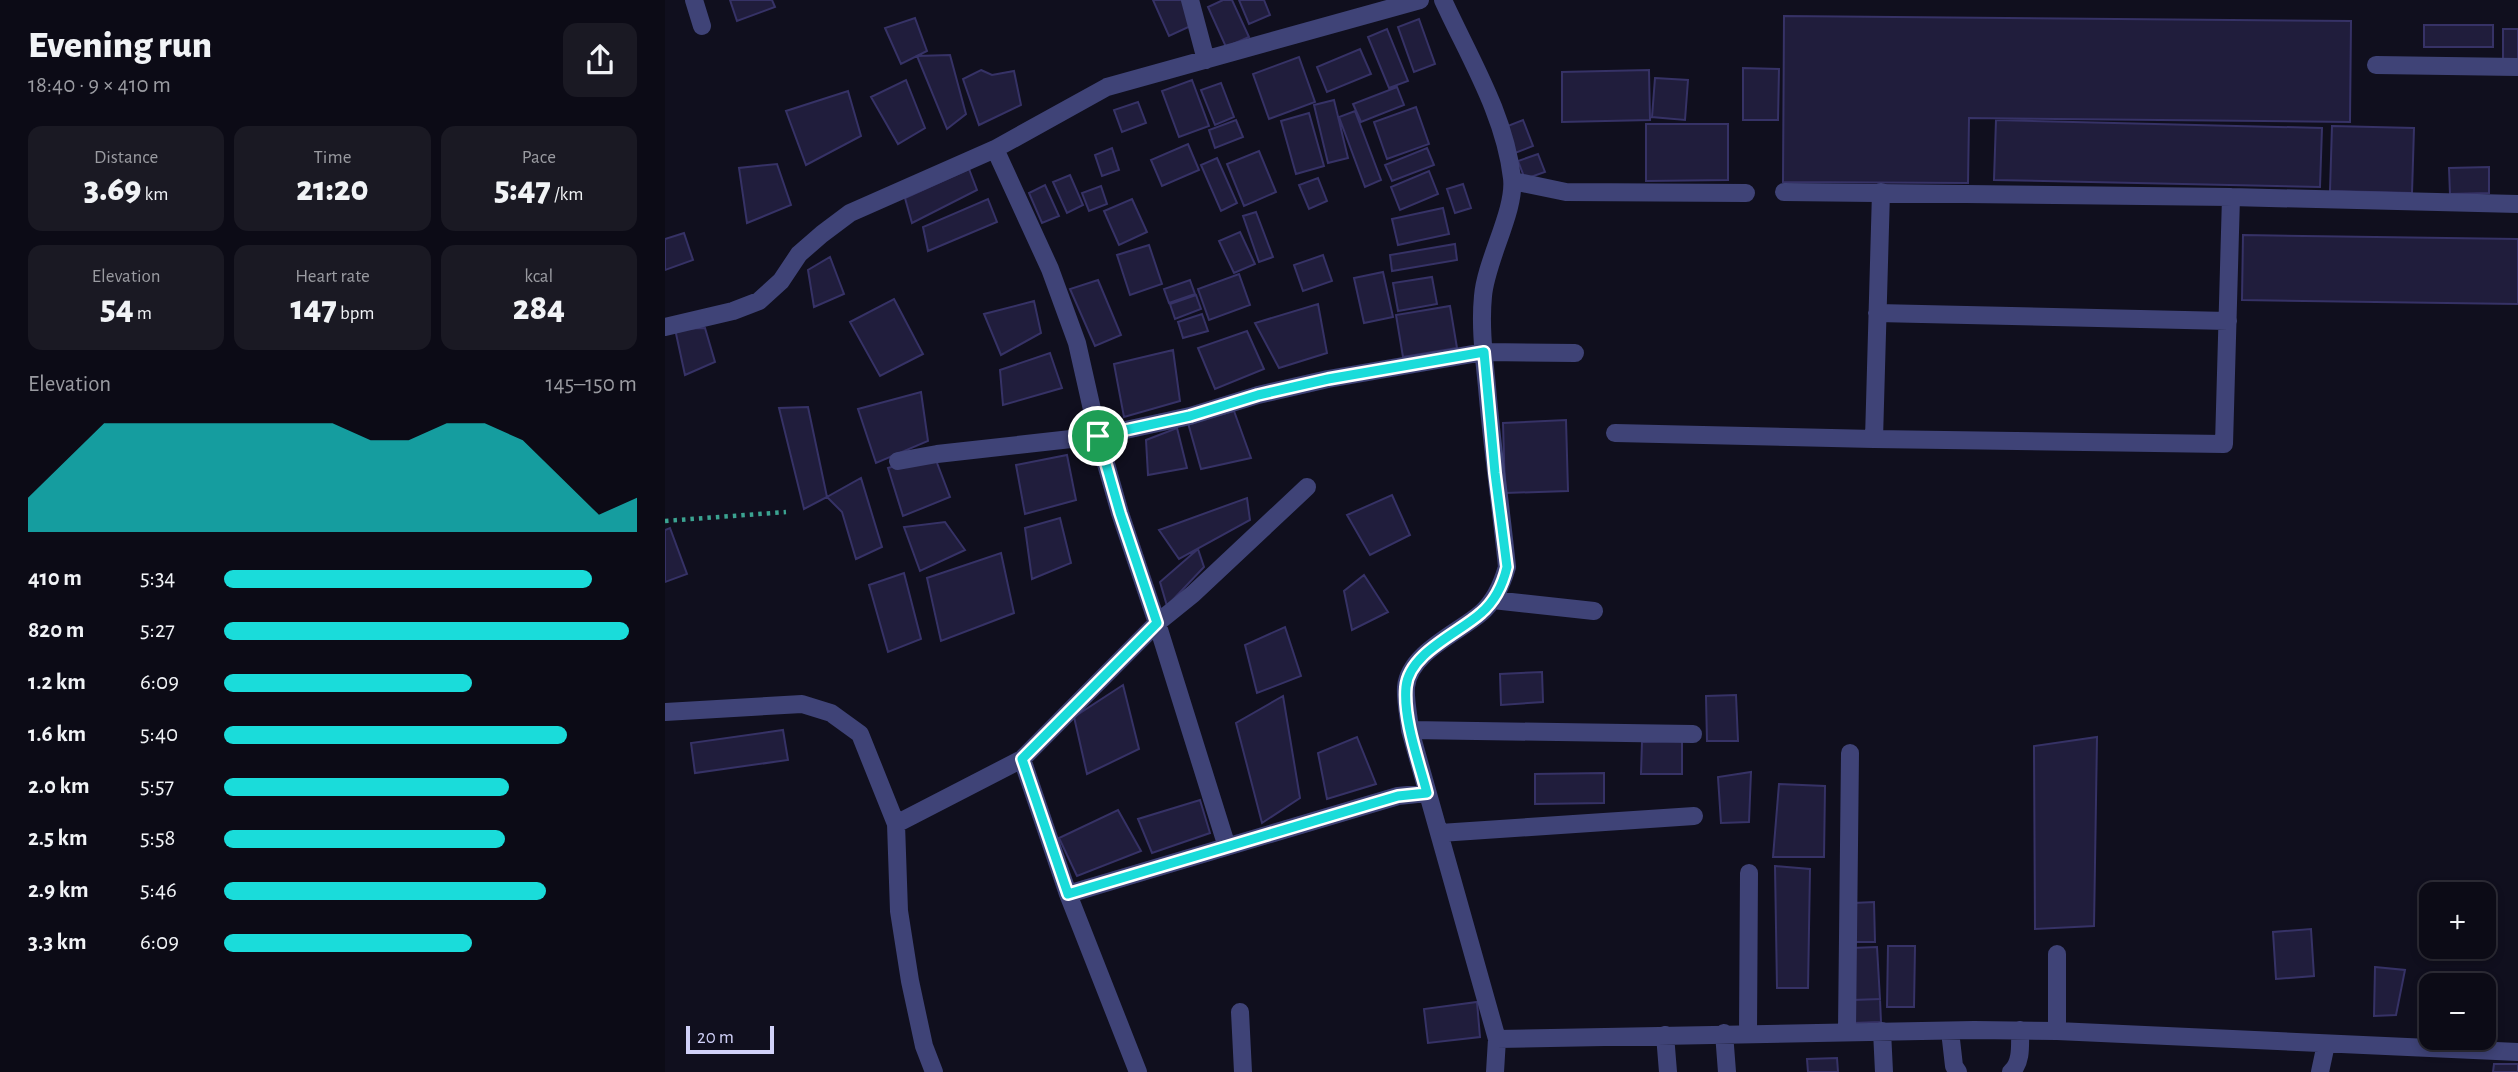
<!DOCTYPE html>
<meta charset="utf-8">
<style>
:root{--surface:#0c0b16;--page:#1a1923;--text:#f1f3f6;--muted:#9a9ba1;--line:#2c2b35;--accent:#1adcda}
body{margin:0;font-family:"Alegreya Sans",sans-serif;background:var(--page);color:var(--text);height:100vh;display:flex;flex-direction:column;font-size:26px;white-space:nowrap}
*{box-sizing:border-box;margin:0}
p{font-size:23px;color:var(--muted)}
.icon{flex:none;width:38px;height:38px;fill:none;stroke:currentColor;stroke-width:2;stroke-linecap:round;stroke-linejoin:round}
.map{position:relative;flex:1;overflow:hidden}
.details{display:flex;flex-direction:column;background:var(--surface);width:665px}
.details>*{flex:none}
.fabs{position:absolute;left:1754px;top:882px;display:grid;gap:14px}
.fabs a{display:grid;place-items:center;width:77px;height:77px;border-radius:14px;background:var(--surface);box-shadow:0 4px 10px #0003,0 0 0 2px var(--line);font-size:35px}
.scale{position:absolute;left:21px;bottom:18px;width:88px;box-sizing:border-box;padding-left:7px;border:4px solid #d1d1f9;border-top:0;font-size:19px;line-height:24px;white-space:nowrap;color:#d1d1f9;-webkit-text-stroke:5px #100f1e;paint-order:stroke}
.pin{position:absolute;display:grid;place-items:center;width:60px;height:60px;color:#fff;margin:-30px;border:4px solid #fff;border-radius:50%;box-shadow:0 2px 7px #0007}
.round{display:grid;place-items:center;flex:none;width:74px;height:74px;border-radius:14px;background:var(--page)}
.headline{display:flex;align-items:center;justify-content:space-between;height:119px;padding:0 28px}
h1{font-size:38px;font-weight:800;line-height:52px}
.stats{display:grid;grid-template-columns:repeat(3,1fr);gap:10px;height:119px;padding:7px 28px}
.stats div{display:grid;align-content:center;border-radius:14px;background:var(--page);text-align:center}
.stats b{font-size:35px;font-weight:800}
.stats small{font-size:19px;font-weight:400}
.stats p{font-size:19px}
.chart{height:196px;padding:14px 28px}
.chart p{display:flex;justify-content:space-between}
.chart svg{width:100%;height:126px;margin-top:7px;fill:var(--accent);opacity:.7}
ul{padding:0 28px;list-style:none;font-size:23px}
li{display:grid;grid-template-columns:112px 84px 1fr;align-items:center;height:52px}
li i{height:18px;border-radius:9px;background:var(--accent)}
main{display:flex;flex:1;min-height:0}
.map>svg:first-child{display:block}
.building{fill:#201d3c;stroke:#363266;stroke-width:2}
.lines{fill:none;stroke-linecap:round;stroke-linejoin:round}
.path{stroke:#3ba391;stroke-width:4.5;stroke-dasharray:3.5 5;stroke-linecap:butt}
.minor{stroke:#3f4377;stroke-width:18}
.route-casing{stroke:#fff;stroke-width:14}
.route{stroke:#1adcda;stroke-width:9}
</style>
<main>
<section class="details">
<div class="headline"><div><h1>Evening run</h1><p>18:40 · 9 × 410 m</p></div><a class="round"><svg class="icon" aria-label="share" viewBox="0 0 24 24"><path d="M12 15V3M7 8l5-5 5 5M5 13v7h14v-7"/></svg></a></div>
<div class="stats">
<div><p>Distance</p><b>3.69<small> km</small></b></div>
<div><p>Time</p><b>21:20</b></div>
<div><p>Pace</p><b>5:47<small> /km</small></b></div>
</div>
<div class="stats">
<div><p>Elevation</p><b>54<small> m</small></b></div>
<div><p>Heart rate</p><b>147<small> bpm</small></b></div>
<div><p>kcal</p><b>284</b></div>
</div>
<div class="chart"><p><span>Elevation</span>145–150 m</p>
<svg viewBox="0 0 160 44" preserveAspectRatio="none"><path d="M0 44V32L10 19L20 6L30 6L40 6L50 6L60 6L70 6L80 6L90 12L100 12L110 6L120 6L130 12L140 25L150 38L160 32V44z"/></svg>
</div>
<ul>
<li><b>410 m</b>5:34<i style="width:89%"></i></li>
<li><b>820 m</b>5:27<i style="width:98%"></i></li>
<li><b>1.2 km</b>6:09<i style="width:60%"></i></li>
<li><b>1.6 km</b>5:40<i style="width:83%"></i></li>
<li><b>2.0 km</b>5:57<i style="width:69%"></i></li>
<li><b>2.5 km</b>5:58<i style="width:68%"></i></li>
<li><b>2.9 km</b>5:46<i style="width:78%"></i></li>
<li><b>3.3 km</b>6:09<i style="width:60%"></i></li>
</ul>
</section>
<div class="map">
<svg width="1853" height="1072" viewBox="0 0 1853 1072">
<rect width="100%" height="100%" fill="#100f1e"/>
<path class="building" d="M65 0H107L110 7 72 21Z
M488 0H519L530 24 504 36Z
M558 0H567L584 37 561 47 543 7Z
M574 0H599L605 15 584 24Z
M1119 16 1686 21 1685 122 1304 118 1303 183 1118 182Z
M250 18 262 51 236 64 220 28Z
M754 19 770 64 749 72 733 27Z
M1759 25H1828V47H1759Z
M722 29 743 81 724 88 703 37Z
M1838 29H1853V61H1838Z
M695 49 706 74 662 92 652 67Z
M285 55 301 114 282 129 252 56Z
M634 57 650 102 604 119 588 74Z
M1078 68 1114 69 1113 120H1078Z
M316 70 327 75 349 71 356 105 314 125 298 79Z
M984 70 985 120 897 122V72Z
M990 78 1023 80 1020 120 987 117Z
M241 80 260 128 233 144 206 97Z
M527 80 544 126 514 137 497 91Z
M556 83 569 117 550 125 536 90Z
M732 87 739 105 696 122 688 104Z
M183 91 196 136 141 165 121 111Z
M669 100 683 158 663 163 649 105Z
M473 102 481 123 457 132 449 110Z
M751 107 764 144 722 159 709 122Z
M690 111 716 180 700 187 674 117Z
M644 113 659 166 631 174 616 121Z
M571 120 578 137 550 148 544 130Z
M858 120 868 146 850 153 840 127Z
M1331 120 1657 128 1655 187 1329 180Z
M981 124H1063V180L981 181Z
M1667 126 1749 128 1747 193 1665 191Z
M523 144 534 170 497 186 486 160Z
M447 148 454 170 437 176 430 155Z
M762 148 769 165 727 181 720 165Z
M594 151 611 192 579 206 562 164Z
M873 154 880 172 860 179 853 161Z
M552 158 572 203 556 211 536 165Z
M112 164 126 205 82 223 74 168Z
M1824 167V193L1785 194 1784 168Z
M304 169 312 190 247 223 240 198Z
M764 171 773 194 735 210 726 187Z
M405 175 418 205 402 213 388 182Z
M653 178 662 201 644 209 634 185Z
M798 184 806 208 790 213 782 189Z
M380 185 394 216 377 223 364 193Z
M436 186 442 204 424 211 417 193Z
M323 199 332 222 263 251 258 227Z
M467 199 482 232 454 245 439 211Z
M778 208 784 234 733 245 727 219Z
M591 212 608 257 594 262 578 216Z
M575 232 590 264 569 273 554 241Z
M19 233 28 260 0 270V239Z
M1578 235 1853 239V304L1577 300Z
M790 244 792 260 727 271 725 255Z
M484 245 497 284 465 295 452 255Z
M658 255 667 281 638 291 629 265Z
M165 257 179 294 149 307 143 270Z
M718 272 728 317 699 323 689 278Z
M574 274 585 305 544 320 533 289Z
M767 277 772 304 733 311 728 283Z
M433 280 456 335 430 346 405 289Z
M525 280 530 294 504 303 499 289Z
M531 295 536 309 510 319 505 304Z
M229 299 258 354 215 376 185 322Z
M369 301 376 333 336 355 319 314Z
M653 304 662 353 614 368 590 323Z
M785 306 792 348 738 357 731 315Z
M537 314 543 331 518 338 513 322Z
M40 328 50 362 20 375 10 329Z
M582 331 599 369 550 389 533 348Z
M508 350 515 401 459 417 449 364Z
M385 353 397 388 338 405 335 370Z
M256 392 263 441 211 463 193 409Z
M143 407 162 497 139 509 114 408Z
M569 411 586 458 536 469 523 423Z
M901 420 903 491 840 493 838 423Z
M512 428 522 468 483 475 481 440Z
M269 455 285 497 238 516 223 468Z
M402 455 411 500 360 514 351 465Z
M196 478 217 547 191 559 177 512 162 497Z
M727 495 745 535 705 555 682 515Z
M582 498 585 520 514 559 494 530Z
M395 518 406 563 367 579 360 528Z
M280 522 300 550 255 571 239 527Z
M5 528 22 574 0 582V530Z
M533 549 539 567 502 606 495 582Z
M336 553 349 613 276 641 262 578Z
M239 573 256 639 223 652 204 585Z
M699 575 723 612 687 630 679 591Z
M620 627 636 676 592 693 580 645Z
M877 672 878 702 836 705 835 674Z
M458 685 474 749 422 774 409 717Z
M1071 695 1073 741H1042L1041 696Z
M618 696 635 798 597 823 571 723Z
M118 730 123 760 30 773 26 743Z
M692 737 711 784 662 799 653 753Z
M1432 737 1429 926 1370 929 1369 746Z
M1017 741V774H976L977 742Z
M1086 772 1084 822 1056 823 1053 777Z
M939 773V803L870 804V774Z
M1114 784 1160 786 1159 857H1108Z
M535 800 545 833 487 853 473 819Z
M453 810 476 851 412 876 394 838Z
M1110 866 1145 869 1143 988H1112Z
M1209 902 1210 942H1188V903Z
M1646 929 1649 976 1611 979 1608 932Z
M1223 946H1250L1249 1007H1222Z
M1212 947 1215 999 1187 1000 1186 948Z
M1710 967 1740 970 1731 1015 1709 1016Z
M1215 999 1216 1022 1188 1023 1187 1000Z
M812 1002 815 1037 763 1043 759 1009Z
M1172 1058 1173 1072H1143L1142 1059Z
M1829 1064H1853V1072H1828Z"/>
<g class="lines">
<path class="path" d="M0 521 121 512"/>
<path class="minor" d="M29 0 37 26
M525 0 541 60
M778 0C804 57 840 115 847 178 851 210 821 260 818 296 815 326 819 357 822 387 827 447 836 507 842 567 837 584 830 601 816 613 793 633 744 653 741 687 740 701 744 717 745 730L832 1039 830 1072
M1711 65 1853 67
M330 149 385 269 412 343 433 436 455 513 492 623 562 847
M848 181 901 192 1081 193
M1119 192 1566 197 1853 204
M1216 192 1209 439 1559 444 1566 197
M1212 313 1563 321
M0 327 68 311 94 301 116 281 134 254 157 234 185 213 330 149 442 87 755 0
M950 433 1209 439
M233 461 272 454 433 436 525 416 593 395 663 379 819 352 910 353
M828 600 929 611
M0 712 137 704 166 713 195 734 231 824 234 911 245 981 259 1046 269 1072
M745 730 1028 734
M357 759 403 894 473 1072
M231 824 357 759 492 623 528 594 642 487
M775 833 1029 816
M403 894 733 796 762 793
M575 1012 578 1072
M1182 1030 1185 753
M1217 1031 1219 1072
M1285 1031 1289 1066 1293 1072
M1392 1031V954
M1059 1033 1062 1072
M1083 1033 1084 873
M1000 1035 1003 1072
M832 1039 1309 1030 1392 1031 1853 1052
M1346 1072C1357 1063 1355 1044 1355 1030
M1655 1072 1661 1044"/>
</g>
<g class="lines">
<defs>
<path id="route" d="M819 352 830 473 842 567C838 584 830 601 816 613 794 633 744 653 741 687 738 719 754 762 762 793L733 796 403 894 357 759 492 623 455 513 433 436 525 416 593 395 663 379Z"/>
</defs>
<use href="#route" class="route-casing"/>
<use href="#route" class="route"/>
</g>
</svg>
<div class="fabs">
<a>+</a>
<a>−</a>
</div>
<div class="scale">20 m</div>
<div class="pin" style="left:433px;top:436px;background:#1e9e55"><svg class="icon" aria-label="arrive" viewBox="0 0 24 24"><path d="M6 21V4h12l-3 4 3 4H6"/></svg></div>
</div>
</main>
